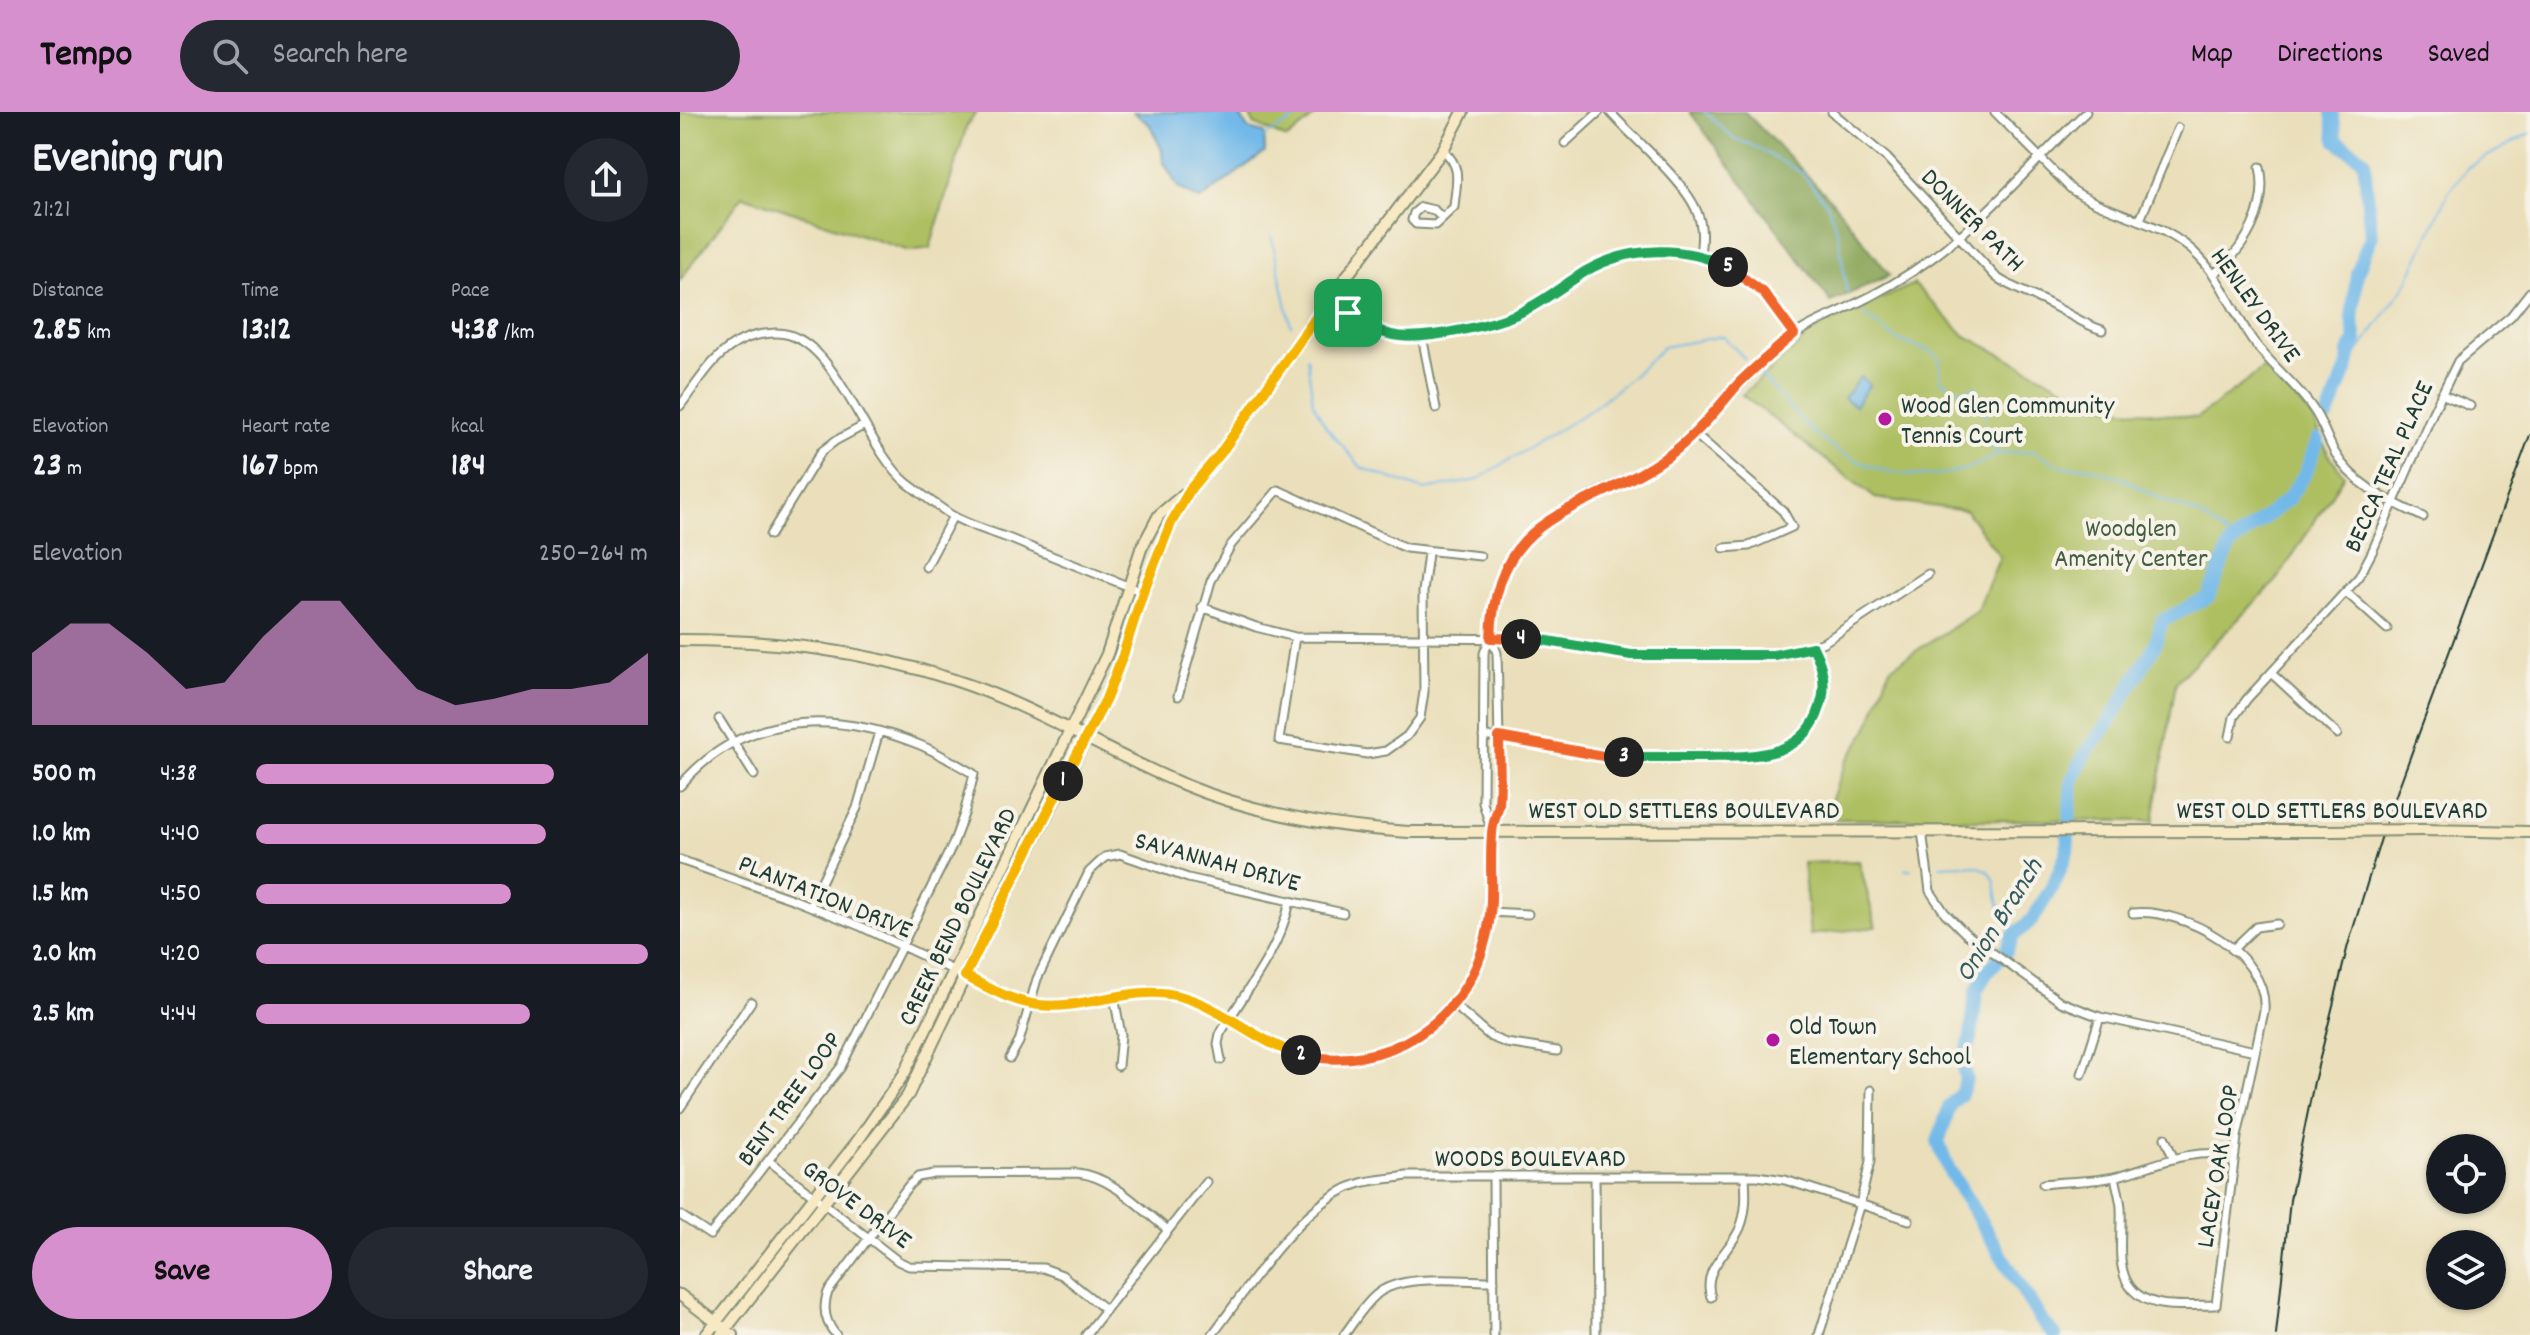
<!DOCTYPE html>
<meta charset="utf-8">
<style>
:root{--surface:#171b24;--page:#242831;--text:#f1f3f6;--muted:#9ea1a6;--accent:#d690ce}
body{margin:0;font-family:Dekko,sans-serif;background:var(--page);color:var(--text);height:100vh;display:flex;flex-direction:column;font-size:30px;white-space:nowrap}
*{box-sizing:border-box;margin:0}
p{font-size:26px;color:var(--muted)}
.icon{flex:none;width:44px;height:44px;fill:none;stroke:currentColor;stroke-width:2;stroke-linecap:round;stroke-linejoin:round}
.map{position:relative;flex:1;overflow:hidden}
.details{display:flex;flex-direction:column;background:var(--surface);width:680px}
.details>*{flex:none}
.buttons{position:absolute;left:1746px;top:1022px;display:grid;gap:16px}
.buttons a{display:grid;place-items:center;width:80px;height:80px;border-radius:50%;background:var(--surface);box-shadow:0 2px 6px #0004;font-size:40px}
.pin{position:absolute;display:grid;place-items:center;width:68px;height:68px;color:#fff;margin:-34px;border-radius:16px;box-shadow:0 4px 12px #0006}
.km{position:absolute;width:40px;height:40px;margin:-20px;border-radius:50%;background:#222;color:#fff;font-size:22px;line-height:40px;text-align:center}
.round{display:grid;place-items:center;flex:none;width:84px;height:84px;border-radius:42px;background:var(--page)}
.summary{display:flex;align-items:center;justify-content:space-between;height:136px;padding:0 32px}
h1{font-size:44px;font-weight:800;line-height:60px}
.stats{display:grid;grid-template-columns:repeat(3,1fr);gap:12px;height:136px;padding:8px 32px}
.stats div{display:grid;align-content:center}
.stats b{font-size:34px;font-weight:800}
.stats small{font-size:22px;font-weight:400}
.stats p{font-size:22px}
.chart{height:224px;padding:16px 32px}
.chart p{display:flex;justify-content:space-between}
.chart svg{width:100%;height:144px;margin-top:8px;fill:var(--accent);opacity:.7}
.button{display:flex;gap:16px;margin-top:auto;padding:16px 32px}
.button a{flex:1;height:92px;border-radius:48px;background:var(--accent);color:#111;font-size:32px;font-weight:800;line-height:92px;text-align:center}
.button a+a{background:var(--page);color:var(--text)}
ul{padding:0 32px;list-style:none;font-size:26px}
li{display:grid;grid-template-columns:128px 96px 1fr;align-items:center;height:60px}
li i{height:20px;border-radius:10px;background:var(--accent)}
header{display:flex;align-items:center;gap:48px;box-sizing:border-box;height:112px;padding:0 40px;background:var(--accent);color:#111}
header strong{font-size:38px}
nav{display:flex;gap:44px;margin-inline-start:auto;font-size:28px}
.search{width:560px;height:72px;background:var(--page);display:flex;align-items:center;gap:20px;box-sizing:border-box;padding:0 28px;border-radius:44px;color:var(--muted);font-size:30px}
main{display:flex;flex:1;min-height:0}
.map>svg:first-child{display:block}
.green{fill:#aebf62;stroke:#667e4b;stroke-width:2}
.forest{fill:#8aa658;stroke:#547246;stroke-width:2}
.water{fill:#72b9e9;stroke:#487b8e;stroke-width:2}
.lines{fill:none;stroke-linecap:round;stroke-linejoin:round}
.stream{stroke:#72b9e9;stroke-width:2}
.river{stroke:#72b9e9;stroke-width:14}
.street-casing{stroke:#848e77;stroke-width:11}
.secondary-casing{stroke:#848e77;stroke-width:14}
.street{stroke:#fff;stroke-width:7}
.secondary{stroke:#f7e9c3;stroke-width:10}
.rail{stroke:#1f3d34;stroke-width:2}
.secondary-bridge-casing{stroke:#848e77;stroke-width:14;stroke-linecap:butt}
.secondary-bridge{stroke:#f7e9c3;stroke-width:10}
.split-1-casing{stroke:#fff;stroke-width:16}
.split-2-casing{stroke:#fff;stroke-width:16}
.split-3-casing{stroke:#fff;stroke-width:16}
.split-4-casing{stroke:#fff;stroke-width:16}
.split-5-casing{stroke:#fff;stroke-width:16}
.split-6-casing{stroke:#fff;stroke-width:16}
.split-1{stroke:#f5b400;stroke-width:10}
.split-2{stroke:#f5b400;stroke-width:10}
.split-3{stroke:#f0652b;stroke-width:10}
.split-4{stroke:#22a559;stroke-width:10}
.split-5{stroke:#f0652b;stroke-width:10}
.split-6{stroke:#22a559;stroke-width:10}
.poi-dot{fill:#b5179e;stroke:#f7f3e8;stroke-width:3}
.labels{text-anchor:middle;stroke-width:8;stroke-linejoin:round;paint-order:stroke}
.street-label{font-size:26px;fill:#1f3d34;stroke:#f7f3e8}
.poi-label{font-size:26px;fill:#1f3d34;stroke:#f7f3e8;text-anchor:start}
.park-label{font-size:26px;fill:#435e40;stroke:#f7f3e8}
.water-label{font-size:28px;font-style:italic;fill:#345c61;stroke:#f7f3e8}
</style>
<header>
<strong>Tempo</strong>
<div class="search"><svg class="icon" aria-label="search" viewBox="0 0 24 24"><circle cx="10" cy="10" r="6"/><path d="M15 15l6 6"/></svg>Search here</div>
<nav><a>Map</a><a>Directions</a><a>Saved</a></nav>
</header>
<main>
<section class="details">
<div class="summary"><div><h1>Evening run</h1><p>21:21</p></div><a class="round"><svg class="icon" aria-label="share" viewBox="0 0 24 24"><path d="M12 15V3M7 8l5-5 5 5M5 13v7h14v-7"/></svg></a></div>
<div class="stats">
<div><p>Distance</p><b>2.85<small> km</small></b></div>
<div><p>Time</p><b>13:12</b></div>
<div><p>Pace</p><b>4:38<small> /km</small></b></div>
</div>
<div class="stats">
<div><p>Elevation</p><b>23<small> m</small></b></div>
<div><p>Heart rate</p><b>167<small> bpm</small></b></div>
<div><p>kcal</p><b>184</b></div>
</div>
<div class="chart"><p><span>Elevation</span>250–264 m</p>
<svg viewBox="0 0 160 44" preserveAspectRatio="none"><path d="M0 44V22L10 13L20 13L30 22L40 33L50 31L60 17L70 6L80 6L90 20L100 33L110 38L120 36L130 33L140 33L150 31L160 22V44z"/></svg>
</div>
<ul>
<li><b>500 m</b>4:38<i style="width:76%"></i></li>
<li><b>1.0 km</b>4:40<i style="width:74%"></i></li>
<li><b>1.5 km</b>4:50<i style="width:65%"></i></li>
<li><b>2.0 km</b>4:20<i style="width:100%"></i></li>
<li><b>2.5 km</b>4:44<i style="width:70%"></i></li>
</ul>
<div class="button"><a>Save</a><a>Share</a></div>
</section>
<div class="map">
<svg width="1850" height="1223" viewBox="0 0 1850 1223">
<rect width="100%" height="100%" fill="#f7f3e8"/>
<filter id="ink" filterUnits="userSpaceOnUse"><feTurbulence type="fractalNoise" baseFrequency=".0125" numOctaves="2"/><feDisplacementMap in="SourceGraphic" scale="16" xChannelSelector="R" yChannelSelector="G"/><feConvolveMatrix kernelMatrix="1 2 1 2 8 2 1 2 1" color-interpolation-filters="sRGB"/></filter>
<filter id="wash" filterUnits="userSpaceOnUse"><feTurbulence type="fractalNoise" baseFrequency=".006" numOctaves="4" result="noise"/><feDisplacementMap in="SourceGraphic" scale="32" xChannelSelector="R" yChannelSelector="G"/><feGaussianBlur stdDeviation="1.8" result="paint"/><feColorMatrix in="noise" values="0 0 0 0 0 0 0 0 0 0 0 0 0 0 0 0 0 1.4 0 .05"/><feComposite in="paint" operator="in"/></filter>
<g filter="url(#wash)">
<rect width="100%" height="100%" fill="#eadfba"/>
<path class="green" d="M0 0H297L287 13 250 136 229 139 63 84 0 168Z
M568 0H640L607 27 574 12Z
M1234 172 1284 223 1420 294 1517 306 1587 254 1633 306 1649 343 1664 363 1597 468 1496 570 1473 709 1144 707 1166 650 1188 617 1210 556 1297 499 1320 445 1286 399 1195 386 1062 283 1137 216Z
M1179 749 1196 815 1130 823 1123 751Z"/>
<path class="forest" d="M1010 0H1065L1152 89 1210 163 1151 190Z"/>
<path class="water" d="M453 0H558L568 17 584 21 585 40 520 88 498 75 483 49 482 38 470 13Z
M1180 265 1190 272 1175 294 1164 286Z"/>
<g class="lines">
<path class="stream" d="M1025 0 1054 27 1070 32 1122 61 1147 92 1158 121 1167 181
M583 26 627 0
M591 123 611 214
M1184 202 1217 228 1252 240 1259 246 1261 268C1273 278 1280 281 1295 275L1299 278 1305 306
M627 245 633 291 646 315 682 356 744 378 797 368 909 299 951 266 983 235 1043 224 1065 247
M1668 254 1727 171 1768 81 1788 55 1850 21
M1080 262C1099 282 1123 314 1144 329 1197 368 1262 376 1318 342
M1304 313 1303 324 1318 342 1354 339 1382 355H1407L1444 367 1479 386 1519 403 1546 422 1551 432
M1260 754C1343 747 1298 781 1333 817V824
M1225 758 1231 757"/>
<path class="river" d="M1648 304 1668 254 1669 240 1676 228 1672 207 1677 161 1691 124 1684 48 1656 28 1652 0
M1375 1223 1361 1208 1269 1058 1258 1030 1270 993 1281 982 1286 968 1283 954 1291 925 1296 880 1307 860 1326 839 1333 824 1353 807 1376 768 1387 740 1392 668 1405 642 1430 609 1474 535 1482 509 1528 485 1551 432 1608 387 1625 362 1638 328"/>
</g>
</g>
<g filter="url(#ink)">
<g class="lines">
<defs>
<path id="street" d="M930 0C953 26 1006 70 1017 100 1023 114 1022 128 1020 143
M1152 0 1207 46 1316 165C1333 177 1353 183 1372 193 1389 202 1403 212 1422 218
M1315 0 1391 77C1432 105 1485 108 1520 146 1541 168 1553 198 1569 223 1587 251 1615 270 1633 297 1643 311 1647 327 1655 341 1674 374 1710 389 1743 405
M885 31 919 0
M762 106 754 98 741 95 734 101 732 108 736 112 755 113 774 95C776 70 783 56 763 38
M1460 108 1498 16
M1534 162C1565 137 1589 96 1580 55
M647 190 708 222 742 224 826 207 850 196 922 151 948 142 988 139 1020 143 1062 163 1083 180 1114 222
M742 224 756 296
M1761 282 1790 294
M0 294C28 257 45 222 96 221 155 220 183 335 227 371 241 382 256 393 271 403 289 414 313 420 333 428 376 446 419 463 463 480
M1014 321 1103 399 1112 415 1069 434 1044 436
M90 423 141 340 155 329 183 314
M246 455 273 404
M1666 480 1707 517
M522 495 576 515 615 525 856 527 951 543H1094L1121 539 1144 530 1248 462
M615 525 599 628 687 642 706 639 727 624 740 606 744 580 743 480 748 441
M1591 561 1657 622
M498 584 531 469 551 433 598 378 726 436 800 444
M39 607 74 663
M803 625H819L936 645 1086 643 1117 630 1138 602 1144 574 1139 547 1133 535
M1550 625 1554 605 1567 587 1679 465 1692 440 1753 300 1778 249 1831 204 1850 180
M0 674C63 599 155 598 240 633 259 641 276 652 294 662L284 702 273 732 161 955 30 1123 0 1103
M811 717 803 691 804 541C811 527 810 516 813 500 816 476 825 453 840 434 877 387 942 377 989 343 1033 311 1065 260 1110 226 1128 212 1150 205 1169 195 1199 181 1226 165 1252 146 1309 104 1355 48 1406 0
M1242 719 1250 779 1265 801 1285 821 1381 890 1420 905 1575 939
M0 748 112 787 182 815 336 888C393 904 443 870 498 884 552 897 586 943 648 947 724 953 790 898 807 825 815 791 810 757 812 722 812 712 817 703 818 693 820 679 819 664 819 650 819 614 818 577 817 541L811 526
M130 793 177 696 199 620
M810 800 848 802
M1552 838 1576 815 1597 812
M434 884 441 923 438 954
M774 893 811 925 826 931 877 939
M330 946 339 930 357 867 409 760 425 745 440 742 508 766 663 801
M541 948 538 932 540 922C565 880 599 839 610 790
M1402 962 1420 905
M0 996 71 890
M1485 1026 1493 1045
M89 1049 218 1149 229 1154 363 1156 382 1163 426 1198
M915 1065 916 1223
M1435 1065C1437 1075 1440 1085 1441 1095 1443 1133 1428 1182 1481 1192 1498 1195 1519 1193 1536 1193L1557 1025 1584 899C1589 842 1504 796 1453 801
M813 1066 814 1223
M1363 1072C1387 1069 1415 1070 1438 1064 1483 1051 1506 1037 1555 1043
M1031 1185C1021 1157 1050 1140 1060 1116 1067 1099 1066 1082 1065 1064
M156 1223C145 1210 142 1196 148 1180L229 1073 238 1065 254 1062 398 1061C433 1065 461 1097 488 1118
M406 1223 526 1070
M532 1223C568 1177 621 1089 678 1072 693 1067 711 1067 727 1064H1077L1105 1068 1229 1108
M664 1223C674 1210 683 1194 696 1183 720 1161 782 1169 814 1169
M1139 1223 1180 1092 1190 1050 1191 978"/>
<path id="secondary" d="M0 528C94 528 184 538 274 568 352 593 424 639 500 671 572 701 651 715 729 720L1651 719
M1741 718 1850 720
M0 1183 53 1223
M26 1223 179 1027 224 962 427 542 461 437 479 403 504 382
M41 1223 228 983 285 864 426 587 463 480 491 411 511 376 540 342 647 190 763 38 783 0"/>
</defs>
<use href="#street" class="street-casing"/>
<use href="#secondary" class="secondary-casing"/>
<use href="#street" class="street"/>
<use href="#secondary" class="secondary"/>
<path class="rail" d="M1596 1223 1610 1088 1634 970 1668 833 1707 707 1850 323"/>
<defs>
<path id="secondary-bridge" d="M1651 719 1741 718"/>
</defs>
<use href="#secondary-bridge" class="secondary-bridge-casing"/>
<use href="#secondary-bridge" class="secondary-bridge"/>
</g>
</g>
<g class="lines" filter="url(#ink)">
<defs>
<path id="split-1" d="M383 669 426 587 443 543 463 480 491 411 511 376 540 342 647 190 668 201"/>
<path id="split-2" d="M383 669 285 864C309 876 332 890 359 893 407 898 452 872 499 884 543 895 577 931 621 943"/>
<path id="split-3" d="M621 943C706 961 786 911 806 825 815 791 809 757 812 722 812 712 817 702 819 692 821 670 819 646 819 625L923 644 944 645"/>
<path id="split-4" d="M841 527H856L951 543H1094L1133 535C1143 554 1147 575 1140 595 1124 648 1071 644 1025 645 998 645 971 645 944 645"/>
<path id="split-5" d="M841 527 811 526C815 390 913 403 996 338 1020 319 1039 294 1059 271 1076 254 1095 238 1114 222L1083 180 1048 155"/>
<path id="split-6" d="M668 201C682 209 695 219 712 223 742 230 822 212 849 196 869 185 887 171 906 159 950 134 1003 133 1048 155"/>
</defs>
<use href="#split-1" class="split-1-casing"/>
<use href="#split-2" class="split-2-casing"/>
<use href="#split-3" class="split-3-casing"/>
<use href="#split-4" class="split-4-casing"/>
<use href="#split-5" class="split-5-casing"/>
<use href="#split-6" class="split-6-casing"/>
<use href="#split-1" class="split-1"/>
<use href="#split-2" class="split-2"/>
<use href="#split-3" class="split-3"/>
<use href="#split-4" class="split-4"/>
<use href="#split-5" class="split-5"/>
<use href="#split-6" class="split-6"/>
</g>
<g class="poi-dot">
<circle cx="1205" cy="307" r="8"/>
<circle cx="1093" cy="928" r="8"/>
</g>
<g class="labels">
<g class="street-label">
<text transform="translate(1294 107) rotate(45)" y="9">DONNER PATH</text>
<text transform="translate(1577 192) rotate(54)" y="9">HENLEY DRIVE</text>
<text transform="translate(1707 354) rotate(-66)" y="9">BECCA TEAL PLACE</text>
<text x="1004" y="706">WEST OLD SETTLERS BOULEVARD</text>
<text x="1652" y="706">WEST OLD SETTLERS BOULEVARD</text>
<text transform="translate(538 748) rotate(15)" y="9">SAVANNAH DRIVE</text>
<text transform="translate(146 783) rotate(22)" y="9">PLANTATION DRIVE</text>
<text transform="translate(276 804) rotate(-64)" y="9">CREEK BEND BOULEVARD</text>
<text transform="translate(108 986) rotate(-54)" y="9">BENT TREE LOOP</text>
<text x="850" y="1054">WOODS BOULEVARD</text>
<text transform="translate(1536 1054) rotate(-81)" y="9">LACEY OAK LOOP</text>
<text transform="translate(178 1091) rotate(37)" y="9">GROVE DRIVE</text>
</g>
<g class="poi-label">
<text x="1221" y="301">Wood Glen Community<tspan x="1221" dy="30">Tennis Court</tspan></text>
<text x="1109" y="922">Old Town<tspan x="1109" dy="30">Elementary School</tspan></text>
</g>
<g class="park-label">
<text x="1451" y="424">Woodglen<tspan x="1451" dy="30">Amenity Center</tspan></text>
</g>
<g class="water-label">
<text transform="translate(1317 807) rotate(-58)" y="10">Onion Branch</text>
</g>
</g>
</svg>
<div class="buttons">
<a><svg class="icon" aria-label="locate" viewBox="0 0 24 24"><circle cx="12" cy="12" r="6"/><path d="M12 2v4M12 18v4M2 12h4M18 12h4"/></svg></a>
<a><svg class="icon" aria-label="layers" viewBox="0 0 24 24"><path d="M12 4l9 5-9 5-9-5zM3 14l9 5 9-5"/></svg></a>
</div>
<div class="pin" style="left:668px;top:201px;background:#1e9e55"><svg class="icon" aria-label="arrive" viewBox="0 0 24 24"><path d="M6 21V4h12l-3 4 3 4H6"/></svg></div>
<b class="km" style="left:383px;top:669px">1</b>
<b class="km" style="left:621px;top:943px">2</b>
<b class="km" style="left:944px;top:645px">3</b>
<b class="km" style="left:841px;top:527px">4</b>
<b class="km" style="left:1048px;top:155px">5</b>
</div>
</main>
